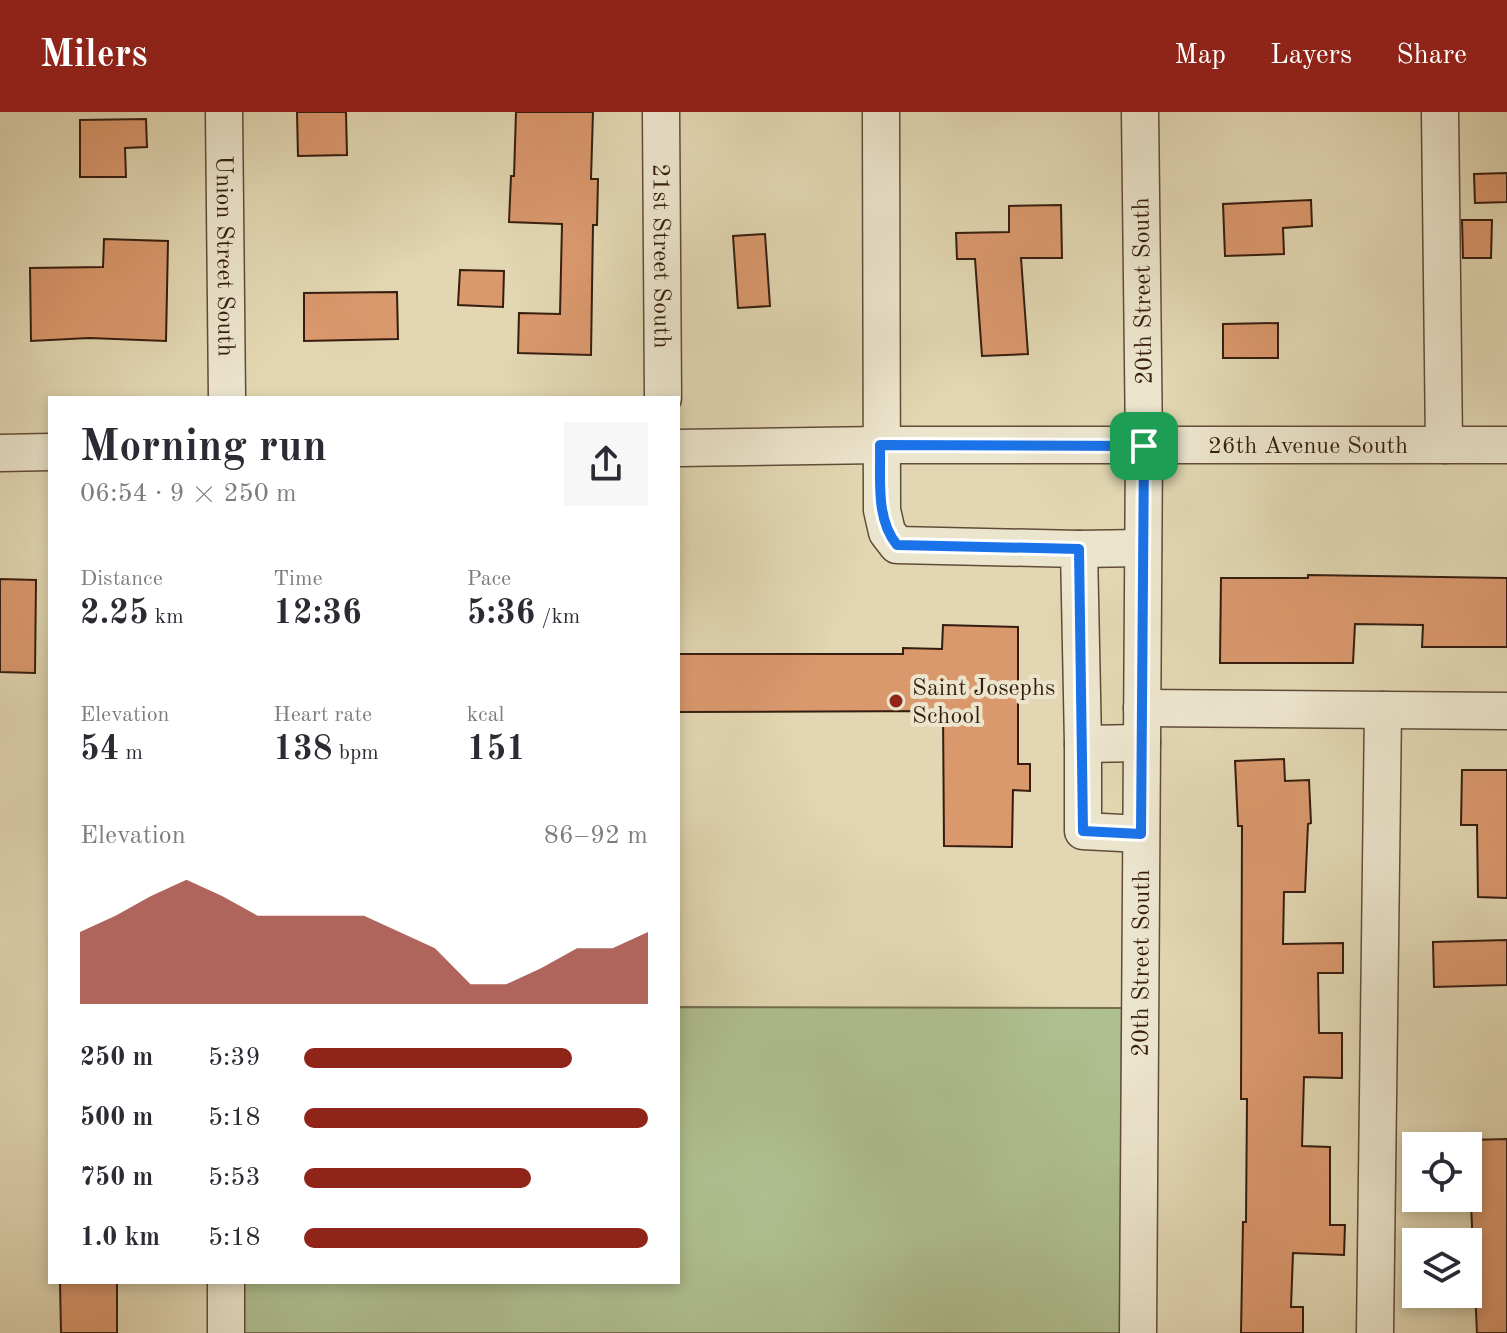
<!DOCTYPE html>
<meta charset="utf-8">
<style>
:root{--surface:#fff;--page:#f7f7f7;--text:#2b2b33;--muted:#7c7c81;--accent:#8f2418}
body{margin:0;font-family:"Old Standard TT",serif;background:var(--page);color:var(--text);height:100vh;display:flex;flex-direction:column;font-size:30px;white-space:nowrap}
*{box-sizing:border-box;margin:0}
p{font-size:26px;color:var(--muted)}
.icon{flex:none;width:44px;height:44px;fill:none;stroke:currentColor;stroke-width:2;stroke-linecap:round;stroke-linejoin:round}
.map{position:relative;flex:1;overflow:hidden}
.panel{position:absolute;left:48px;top:284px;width:632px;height:888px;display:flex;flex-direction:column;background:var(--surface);border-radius:0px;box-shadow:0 4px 12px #0003}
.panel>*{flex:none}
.buttons{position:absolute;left:1402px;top:1020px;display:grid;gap:16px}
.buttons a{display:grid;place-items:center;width:80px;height:80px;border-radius:0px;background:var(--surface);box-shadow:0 4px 12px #0003;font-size:40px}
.pin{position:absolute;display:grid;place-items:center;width:68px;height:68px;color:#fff;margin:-34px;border-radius:16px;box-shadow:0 4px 12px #0006}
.round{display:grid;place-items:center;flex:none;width:84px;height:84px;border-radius:0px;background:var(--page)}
.summary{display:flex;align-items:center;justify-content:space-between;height:136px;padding:0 32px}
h1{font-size:44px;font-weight:700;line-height:60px}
.metrics{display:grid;grid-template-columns:repeat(3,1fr);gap:12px;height:136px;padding:8px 32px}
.metrics div{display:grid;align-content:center}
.metrics b{font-size:34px;font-weight:700}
.metrics small{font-size:22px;font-weight:400}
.metrics p{font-size:22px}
.chart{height:224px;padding:16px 32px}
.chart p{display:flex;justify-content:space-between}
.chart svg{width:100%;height:144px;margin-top:8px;fill:var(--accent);opacity:.7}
ul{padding:0 32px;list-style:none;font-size:26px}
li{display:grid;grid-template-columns:128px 96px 1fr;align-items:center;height:60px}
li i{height:20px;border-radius:10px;background:var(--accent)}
header{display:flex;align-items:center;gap:48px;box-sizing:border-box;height:112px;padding:0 40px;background:var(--accent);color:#fff}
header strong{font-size:38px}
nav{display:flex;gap:44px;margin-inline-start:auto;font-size:28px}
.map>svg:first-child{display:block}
.green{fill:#afbf8f;stroke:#726e4f;stroke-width:2}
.building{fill:#da986d;stroke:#361d0f;stroke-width:2}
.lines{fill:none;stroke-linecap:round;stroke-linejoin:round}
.minor-casing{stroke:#614c38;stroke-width:39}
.minor{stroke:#ece5cd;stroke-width:36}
.route-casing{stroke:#fff;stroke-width:16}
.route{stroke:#1a73e8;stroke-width:10}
.poi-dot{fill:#8f2418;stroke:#ece5cd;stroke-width:3}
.labels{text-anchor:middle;stroke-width:8;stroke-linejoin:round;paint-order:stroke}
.street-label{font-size:24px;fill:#361d0f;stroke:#ece5cd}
.poi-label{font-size:24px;fill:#361d0f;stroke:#ece5cd;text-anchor:start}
</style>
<header>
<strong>Milers</strong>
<nav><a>Map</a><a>Layers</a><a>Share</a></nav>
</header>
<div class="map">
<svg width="1507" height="1221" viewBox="0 0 1507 1221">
<rect width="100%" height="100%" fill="#e2d7b2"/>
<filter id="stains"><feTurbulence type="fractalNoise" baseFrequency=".0025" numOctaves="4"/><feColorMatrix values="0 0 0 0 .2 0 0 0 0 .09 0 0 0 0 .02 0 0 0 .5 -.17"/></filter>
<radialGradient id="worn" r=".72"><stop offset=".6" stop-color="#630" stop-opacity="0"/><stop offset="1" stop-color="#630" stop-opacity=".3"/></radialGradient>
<path class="green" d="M678 895 1122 896 1120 1221H239V1170H678Z"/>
<path class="building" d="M297 0H346L347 43 298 44Z
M516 0H593L591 67H598L597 113H593L591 243 518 241 519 201 560 202 562 112 509 110 511 64H514Z
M146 7 147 35 125 36 126 65H80V8Z
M1507 61V90L1475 91 1474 62Z
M1311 88 1312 114 1283 116 1284 142 1225 144 1223 92Z
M1061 93 1062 146H1021L1028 242 982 244 975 147H957L956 121 1009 120V94Z
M1462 108H1492L1491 146H1463Z
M765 122 770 194 738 196 733 124Z
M104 127 168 129 166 229 89 226 31 229 30 156 103 155Z
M460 158 504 159 503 195 458 193Z
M397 180 398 227 304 229V181Z
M1278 211V246H1223V212Z
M1308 463 1507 466V535H1422L1423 513 1355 512 1353 551H1220L1221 466H1308Z
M0 467 36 468 35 561 0 560Z
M943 513 1018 515V652H1030V679L1013 678 1012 735 944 734 943 599 678 600V542H903V536L942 537Z
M1284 647 1285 669 1309 668 1311 711 1308 712 1305 780H1284L1283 832 1343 831V861H1318L1319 921H1342V966L1304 965 1302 1034 1330 1035V1113H1345L1344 1143 1293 1141 1291 1195H1303V1221H1241L1243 1110H1246L1247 987H1241L1242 714H1238L1235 649Z
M1462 658H1507V786L1478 785 1477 713H1461Z
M1507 828V873L1434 875 1433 830Z
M1507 1027V1221H1477L1468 1028Z
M60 1170H117V1221H61Z"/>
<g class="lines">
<defs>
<g id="minor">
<path id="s1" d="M224 0 227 286"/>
<path id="s2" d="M661 0 663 286"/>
<path d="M881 0 882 398 887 420 897 433 1079 437 1083 632 1142 631"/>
<path d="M1440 0 1444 333"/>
<path id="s3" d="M678 336 880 333H1507"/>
<path d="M0 341 50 340"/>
<path d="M1079 437 1143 436"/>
<path d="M1142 596 1507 599"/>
<path d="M1083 632V719L1141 722"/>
<path d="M226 1221V1170"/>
<path id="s4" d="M1138 1221 1144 334 1140 0"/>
<path d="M1375 1221 1383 598"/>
</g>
</defs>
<use href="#minor" class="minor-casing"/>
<use href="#minor" class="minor"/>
</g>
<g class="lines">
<defs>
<path id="route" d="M880 333 1144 334 1141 722 1083 719 1079 437 897 433C875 406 881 367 880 333Z"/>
</defs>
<use href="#route" class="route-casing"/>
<use href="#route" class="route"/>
</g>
<circle class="poi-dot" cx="896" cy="589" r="8"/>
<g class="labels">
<g class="street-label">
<text dy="8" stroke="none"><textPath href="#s1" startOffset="144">Union Street South</textPath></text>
<text dy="8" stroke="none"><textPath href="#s2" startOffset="144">21st Street South</textPath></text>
<text transform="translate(1142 179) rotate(-91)" y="8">20th Street South</text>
<text dy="8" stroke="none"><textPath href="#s3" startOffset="630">26th Avenue South</textPath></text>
<text dy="8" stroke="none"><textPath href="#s4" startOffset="370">20th Street South</textPath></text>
</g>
<g class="poi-label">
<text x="912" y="583">Saint Josephs<tspan x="912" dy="28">School</tspan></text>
</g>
</g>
<rect width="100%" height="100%" filter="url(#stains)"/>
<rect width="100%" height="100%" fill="url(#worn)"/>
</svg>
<div class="buttons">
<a><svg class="icon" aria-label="locate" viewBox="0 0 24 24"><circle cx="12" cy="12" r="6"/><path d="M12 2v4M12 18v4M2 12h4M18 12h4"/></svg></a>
<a><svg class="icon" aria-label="layers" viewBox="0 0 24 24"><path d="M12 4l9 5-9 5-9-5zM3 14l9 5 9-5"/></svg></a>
</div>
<div class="pin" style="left:1144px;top:334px;background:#1e9e55"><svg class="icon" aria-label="arrive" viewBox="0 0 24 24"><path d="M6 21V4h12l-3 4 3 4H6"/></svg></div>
<section class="panel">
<div class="summary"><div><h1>Morning run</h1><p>06:54 · 9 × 250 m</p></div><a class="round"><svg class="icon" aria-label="share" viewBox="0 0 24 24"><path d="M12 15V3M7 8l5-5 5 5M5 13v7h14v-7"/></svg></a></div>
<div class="metrics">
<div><p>Distance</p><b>2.25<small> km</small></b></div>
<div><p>Time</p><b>12:36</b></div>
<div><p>Pace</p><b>5:36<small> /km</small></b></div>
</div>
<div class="metrics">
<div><p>Elevation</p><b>54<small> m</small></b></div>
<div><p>Heart rate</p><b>138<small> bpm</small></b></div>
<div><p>kcal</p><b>151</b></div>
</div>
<div class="chart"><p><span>Elevation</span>86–92 m</p>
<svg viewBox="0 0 160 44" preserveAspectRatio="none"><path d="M0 44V22L10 17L20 11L30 6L40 11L50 17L60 17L70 17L80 17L90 22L100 27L110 38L120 38L130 33L140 27L150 27L160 22V44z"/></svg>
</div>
<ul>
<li><b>250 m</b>5:39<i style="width:78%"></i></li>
<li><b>500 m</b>5:18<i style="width:100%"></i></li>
<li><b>750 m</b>5:53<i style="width:66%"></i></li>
<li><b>1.0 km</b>5:18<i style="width:100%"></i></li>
</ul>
</section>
</div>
